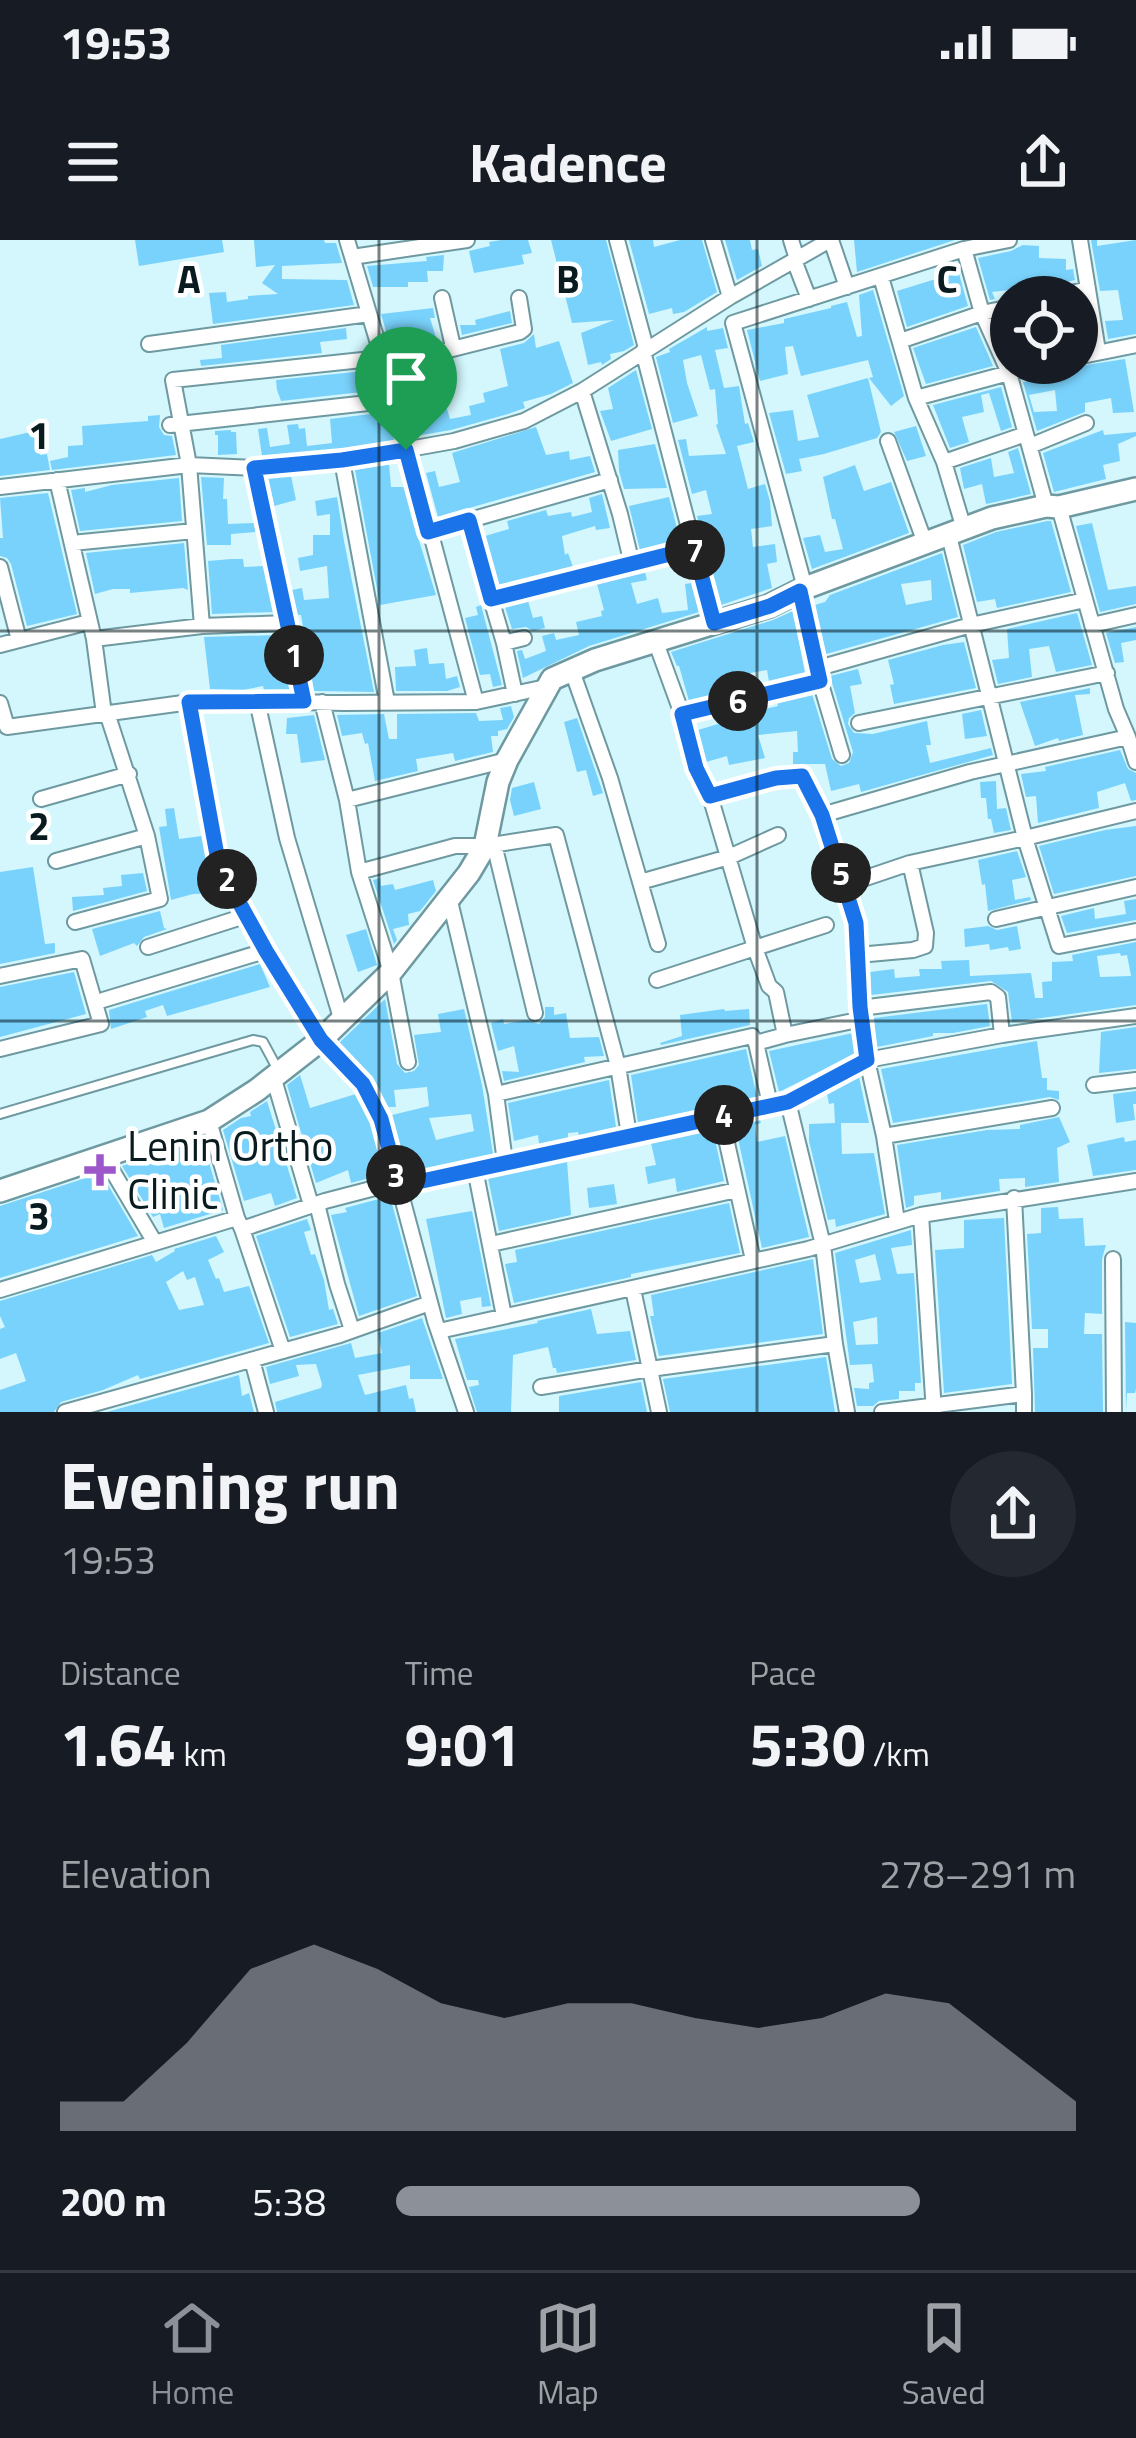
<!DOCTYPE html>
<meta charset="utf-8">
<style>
:root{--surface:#171b24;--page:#242831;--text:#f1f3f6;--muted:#9ea1a6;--line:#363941;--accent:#8c9099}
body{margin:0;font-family:"Titillium Web",sans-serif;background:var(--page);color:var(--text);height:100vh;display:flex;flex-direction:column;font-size:45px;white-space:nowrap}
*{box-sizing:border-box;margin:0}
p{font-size:39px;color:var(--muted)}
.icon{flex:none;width:66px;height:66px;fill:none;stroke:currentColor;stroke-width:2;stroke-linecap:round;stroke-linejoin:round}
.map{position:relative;height:1172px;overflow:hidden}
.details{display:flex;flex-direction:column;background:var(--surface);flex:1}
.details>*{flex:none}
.fabs{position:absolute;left:990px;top:36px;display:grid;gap:24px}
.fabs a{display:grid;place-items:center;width:108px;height:108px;border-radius:50%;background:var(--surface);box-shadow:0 3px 9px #0004;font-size:60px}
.pin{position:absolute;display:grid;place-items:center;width:102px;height:102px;color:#fff;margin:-123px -51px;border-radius:50% 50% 50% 0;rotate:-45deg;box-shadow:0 0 12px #0007}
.pin .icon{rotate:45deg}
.km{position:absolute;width:60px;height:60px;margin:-30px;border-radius:50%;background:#222;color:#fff;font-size:33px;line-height:60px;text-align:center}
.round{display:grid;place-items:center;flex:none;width:126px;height:126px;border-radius:63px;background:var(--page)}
.overview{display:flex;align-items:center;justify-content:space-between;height:204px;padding:0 60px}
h1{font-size:66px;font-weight:700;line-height:90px}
.figures{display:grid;grid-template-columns:repeat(3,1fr);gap:18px;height:204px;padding:12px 60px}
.figures div{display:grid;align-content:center}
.figures b{font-size:60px;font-weight:700}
.figures small{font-size:33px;font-weight:400}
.figures p{font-size:33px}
.chart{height:336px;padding:24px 60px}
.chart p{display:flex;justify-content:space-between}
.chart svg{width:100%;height:216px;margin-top:12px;fill:var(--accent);opacity:.7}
ul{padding:0 60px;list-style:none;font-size:39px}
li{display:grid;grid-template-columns:192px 144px 1fr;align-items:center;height:90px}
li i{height:30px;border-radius:15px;background:var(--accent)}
.status{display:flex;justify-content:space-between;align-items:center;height:84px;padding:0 60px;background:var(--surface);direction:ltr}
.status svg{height:33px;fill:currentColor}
header{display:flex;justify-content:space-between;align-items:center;height:156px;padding:0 60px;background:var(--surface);font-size:54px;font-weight:700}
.tab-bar{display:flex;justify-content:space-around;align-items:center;height:168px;border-top:3px solid var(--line);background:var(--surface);font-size:33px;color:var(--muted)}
.tab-bar a{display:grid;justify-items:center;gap:6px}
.tab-bar .current{color:var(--accent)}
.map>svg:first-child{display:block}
.building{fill:#79d2fc;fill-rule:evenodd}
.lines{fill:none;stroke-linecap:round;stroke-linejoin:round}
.lane-casing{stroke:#6f99a1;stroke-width:12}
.street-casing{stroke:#6f99a1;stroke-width:18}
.secondary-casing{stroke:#6f99a1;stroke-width:26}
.lane{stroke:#fff;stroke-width:8}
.street{stroke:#fff;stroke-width:14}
.secondary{stroke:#fff;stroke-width:21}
.route-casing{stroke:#fff;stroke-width:24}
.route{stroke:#1a73e8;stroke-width:15}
.grid{fill:none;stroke:#091b1e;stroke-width:3;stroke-opacity:0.55}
.poi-dot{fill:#9d57cb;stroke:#fff;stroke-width:4.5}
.labels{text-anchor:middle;stroke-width:9;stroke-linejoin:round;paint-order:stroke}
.poi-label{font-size:42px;fill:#091b1e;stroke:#fff;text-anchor:start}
.grid-label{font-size:39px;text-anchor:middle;font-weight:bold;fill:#091b1e;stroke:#fff;stroke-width:9;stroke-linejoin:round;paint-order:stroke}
</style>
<div class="status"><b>19:53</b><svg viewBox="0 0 49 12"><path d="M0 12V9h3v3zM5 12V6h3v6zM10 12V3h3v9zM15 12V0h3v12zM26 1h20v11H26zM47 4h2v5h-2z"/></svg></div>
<header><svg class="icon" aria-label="menu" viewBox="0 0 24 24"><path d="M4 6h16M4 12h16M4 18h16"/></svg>Kadence<svg class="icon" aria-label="share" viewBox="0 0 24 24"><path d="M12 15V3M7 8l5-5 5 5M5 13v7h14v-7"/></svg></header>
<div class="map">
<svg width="1136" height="1172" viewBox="0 0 1136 1172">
<rect width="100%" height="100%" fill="#d3f7fd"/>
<path class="building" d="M135 0H222L224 12 139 26Z
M254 0H324L325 3H336L342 23 282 26V39L347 40 354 65 213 84 209 53 226 52 227 62 248 59V56L278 54 262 43 275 25 256 27Z
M501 0H528L532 13 522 15 524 24 474 33 469 11 490 6 489 2Z
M551 0H606L634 105 624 111 610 114 611 119 602 125 601 122 588 125 581 93 614 80 572 83Z
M629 0H653L654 7 680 0H702L717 52 684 72 673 74 672 68 649 74Z
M725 0H750L752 10 758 9 762 26 737 40Z
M854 0H955L857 32Z
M1091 0H1097V6L1136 0V94L1108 99 1105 81 1123 80 1118 50 1100 51Z
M1023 5 1039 6V18L1066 19V30L1073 29 1075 40 1050 46 1043 55 1038 56 1036 47 992 52 995 59 990 60 978 18 1011 11Z
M444 15 443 31H427L428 42H408V47H373L367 26 427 21 426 17Z
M956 23 968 66 907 87 897 51 939 38 938 29Z
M873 50 904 156 891 166 869 138 873 137 868 120 801 136 793 106 785 107 788 134 760 141 747 90 784 83V79L831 68V66L847 62 857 97 862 96 859 55Z
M433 68 435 78H430L437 101 392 112 381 74Z
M510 71 512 83 462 95 460 85H476L475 80Z
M707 87V91L723 88 728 108 715 110 724 148 739 146 745 184 748 183 754 202 737 206 748 249 765 244 770 261 772 286 751 289 753 307 775 304 777 322 767 324 772 348 721 365 697 276 712 274 706 250 692 254 678 200 686 199 689 216 726 214 716 185 718 184 715 149 710 150 701 115 683 120 687 143 698 176 673 183 656 117 670 112 669 109Z
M976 87 993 126 926 144 913 108Z
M346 88 347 99 320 102 322 113 201 126 200 120 222 118 221 105Z
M534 94 536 108 559 101 573 143 551 154 523 162 525 168 508 174 451 190 416 196 399 134 445 122 446 130 436 132 450 179 471 175 469 166 485 162 483 153 508 146 500 109 524 103Z
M1125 119 1134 172 1113 173 1111 158 1085 163V172L1037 191 1023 142 1053 136 1060 129ZM1055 150 1057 171 1034 172 1029 155Z
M374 130 380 150 281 161 277 150 276 140Z
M636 130 652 189 611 201 600 171 613 169 608 148Z
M868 138 881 192 877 198 824 214 799 219 802 231 786 234 769 173 793 170 798 201 819 197 807 155Z
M1001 147 1012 187 1001 191 989 153 981 155 984 172 962 177 969 202 950 208 933 165Z
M387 172 394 200 335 210 262 216 258 189 267 188 270 207 290 204 287 185 298 184 299 189 305 188 307 206 332 203 330 179Z
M160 175 159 187 164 195 172 196 176 215 52 230 50 221 68 217V206L83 205 82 186 148 181V176Z
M916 186 926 216 907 221 894 192Z
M536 187 546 215 569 211 570 220 590 216 595 232 438 277 426 233 435 231 439 247 460 242 452 213Z
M231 190V192H236L237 214 218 215V195H215V191Z
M1103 190 1104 195 1136 192V196L1118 204 1120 221 1103 225 1106 239 1054 252 1043 213Z
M35 191 40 215 47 214 50 230 0 236V199Z
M655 204 667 248 624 249 619 231 618 210Z
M1018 208 1031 254 986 264 982 244 964 249 960 228 991 218 994 237 1014 233 1008 212Z
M389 224 391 247H407L417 294 436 355 380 365 355 230Z
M855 225 864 251 891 242 909 293 812 329 803 298 820 295 825 312 843 309 835 279H832L823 237Z
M291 236 296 260 274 266 268 238Z
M201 237 224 238 223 259H227L228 284 254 283 256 292 231 294V305H207Z
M179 238 182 281 80 291 71 250 85 248V252L112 245Z
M48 253 77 374 27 386 11 324 7 318 0 316V298H3L0 258Z
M602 254 610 288 596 290 595 286 562 296 565 315 568 313 573 327 499 345 485 296 509 289 507 281 546 270 548 276 571 272 572 277 592 272 589 258Z
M337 257 344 301 374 452 314 451 301 375H298L292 350 302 348 304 360 329 358 327 326 300 331 298 318 313 315V295H330V274L317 276 315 261Z
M669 257 680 300 640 310 629 266Z
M1047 281H1051L1071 352 997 368 995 359 977 362 963 305 996 292Z
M1092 283 1108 350 1136 346V364L1100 372 1076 286Z
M184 303 188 350 183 348 130 353V349H113L95 354 86 313Z
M942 313 958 377 826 414 815 365 825 362 830 355ZM931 340 932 360 906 365 901 344Z
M231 319H243L244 327 264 326 274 372 212 374 208 321Z
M645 332 647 340 631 343 637 364 658 358 662 373 688 370 685 344 692 343 699 372 589 406 523 438 517 411 522 410 525 419 546 411 542 396 554 393 556 400 579 395 576 382 602 376 601 371 604 370 597 344Z
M528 361 533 378 542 376 545 388 533 391 526 387 512 389 505 367Z
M481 365 502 445 493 447 490 434 480 435 465 378 478 375 476 367Z
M793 371 805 433 769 442 767 430 735 436 738 449 689 461 679 426H677L671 412 773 380Z
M1077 373 1092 425 1056 432 1049 406 1029 409 1032 437 998 444 992 420 1009 418 1007 389Z
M1136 387V400L1121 403 1124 422 1115 423 1106 393Z
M278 395 291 451 264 450 263 446 243 450 210 449 204 397Z
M964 402 976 448 894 464 890 445 894 444 888 420 943 405Z
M427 408 429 424 444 423 446 439 457 436 460 447 447 451H396L395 427 416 426 414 410Z
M858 429 862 444 850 446 855 473 849 478 848 484 854 493 873 494 927 481 931 505H926L930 523 991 508 993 515 861 552 859 544 831 551 825 524H793V512H798L797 491 758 495 765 518 729 525 727 516 706 522 698 490 718 484 717 480 778 466 777 463 812 454 832 519 841 526 849 523 853 512 830 436Z
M1090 448V454L1075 455 1083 495 1059 501 1058 498 1035 506 1020 462Z
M511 466 514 477 507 489 498 491V496H491L493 512 455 521 453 513 416 519 418 531 375 541 368 503 365 504 362 493 342 496 337 475 384 474 389 499H397V474L476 473 479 481 503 480 500 468Z
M981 470 987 496 965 499 962 474Z
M314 475 325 520 301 523 297 494H286L287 478Z
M577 478 599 541 603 553 593 556 586 530 577 532 564 482Z
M1120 510 1128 529 1136 533V560L1131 561 1125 543 1097 552 1099 568 1038 583 1036 556 1026 557 1021 534 1046 531 1045 527Z
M996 541 997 569 1006 568 1011 590 994 593 991 579H988L986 558H981L980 542Z
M534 542 541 569 514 576 510 560 512 548Z
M174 568 179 599 202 596 208 629 220 653 193 654 171 660 159 587 167 586 165 569Z
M1136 586V636L1054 654 1039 606 1105 590Z
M1017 611 1026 637 1012 640 1015 660 1030 657 1031 660 988 671 985 644 982 645 978 620Z
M33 627 45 704 55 703V713L0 724V632Z
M143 633 147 651 73 671 72 657 104 655 103 648 122 646 121 635Z
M380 638 381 646 393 644 395 650 433 640 436 651 420 671 408 674 409 685 393 689 397 700 394 704 373 640Z
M1136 659V680L1067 693 1061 676 1094 668 1095 679 1126 674 1124 661Z
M160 671 164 688 167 689 144 697 137 706 134 703 100 716 92 689Z
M988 686 997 690 1017 686 1021 709 1009 711 1008 707 990 710 989 704 965 707 964 689Z
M366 689 377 725 358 732 346 695Z
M1136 702V765L1012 782 1008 752 991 741 871 755 870 732 894 729 895 738 920 736 919 729H942L941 721 969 720 970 736 1031 733 1035 758H1043L1042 742 1052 741V722L1073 721 1072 715ZM1120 713 1121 716 1127 715 1131 736 1100 737 1097 716Z
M260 724 270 747 167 776 163 765 145 771 147 777 111 789 109 770Z
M74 732 86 774 0 797V747Z
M385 759 397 824 405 833 414 831 419 825 414 795 441 792 438 774 464 769 482 845 493 914 407 933 392 875 429 866 427 847 394 850 396 867H388L372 837 339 803ZM471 874 474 891 436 900 429 878Z
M987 764 990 786 953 793H933V796L877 807 874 778Z
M545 767H554V775L566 773 570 798 599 797 604 816 584 817 585 822 504 841 502 831 519 832 514 806 498 811 491 783 503 779 504 784 527 780 539 784 545 777Z
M724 769 725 771 749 769 750 785 661 805 660 803 682 796 680 775Z
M1136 787V829L1099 833 1101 792Z
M853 793 855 814 779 852 769 811Z
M1037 801 1042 838H1047V850L1059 851V860L1050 857 893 883 881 829Z
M746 809 757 857 638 883 631 835Z
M300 835 310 868 356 854 370 883 384 934 351 943 348 930 316 943 287 845Z
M859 837 869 883H841L842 914 874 913 885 974 836 987 835 979 828 980 809 901V884L835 883 834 863 829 864 827 854Z
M609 840 616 887 579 896 578 892 568 893V898L539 904 538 895 514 901 508 863Z
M1136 851V864H1133L1135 880 1116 883 1113 854Z
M267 861 297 958 275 966 271 953 244 961 223 890 241 878 251 876 250 872Z
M1059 877 1070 902 1057 908 1059 942 1025 947V938L999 939 1000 951 941 960V952L914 956V965L906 968 897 905 987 890 1020 889V885Z
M760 880 761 883 755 885 757 902 785 896 809 997 762 1008 735 885Z
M713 890 724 941 677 952 675 938 648 944 645 927 656 925 651 903Z
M1124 897 1125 902 1136 900V930L1093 936 1087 905Z
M202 899 223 970 164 988 160 974 153 977 122 926Z
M567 921 571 975 499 991 488 938Z
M101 933 138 996 0 1038V966Z
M614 944 617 964 589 968 587 948Z
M390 956 417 1056 359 1076 331 975 347 972 345 968Z
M729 963 740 1013 631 1034V1037L514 1063 505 1024 517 1022 515 1010Z
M1058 967 1059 979 1083 978 1085 1006 1106 1005 1102 1019V1074L1085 1073 1084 1094H1102L1103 1172H1035L1033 1108H1048V1089H1032L1027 994 1041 993V968Z
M472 971 491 1066 482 1067 481 1057 460 1061 462 1074 446 1078 426 979Z
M1004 978 1012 1144 944 1153 935 1010 964 1008V980Z
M307 979 311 990 304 992 311 1015 315 1014 324 1040 329 1070 333 1069 338 1084 290 1097 256 996Z
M911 990 912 1005 891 1008 897 1034 914 1033 921 1143H915V1151H899V1159L879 1161 873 1166H857L854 1148 869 1149V1143L874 1142 872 1124 850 1125 835 1013ZM875 1014 881 1040 860 1043 855 1020ZM877 1077 878 1104 856 1105 853 1082Z
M216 996 224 1012 208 1020 216 1039 219 1038 224 1052 249 1046 269 1103 140 1139 138 1135 103 1150 61 1162 54 1172H0V1150L26 1141 16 1113 0 1119V1089L5 1087 0 1076V1061L152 1015 156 1022 175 1011 174 1009ZM183 1031 187 1040 195 1037 204 1065 179 1070 166 1042Z
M813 1019 823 1094 659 1116 650 1076H654L651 1055Z
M591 1069 597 1094 630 1091 636 1120 557 1133 556 1128H553L548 1107 513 1115 511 1172H477L469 1147 479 1145 478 1140H467L455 1099 538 1083 537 1081Z
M422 1078 443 1139H410V1125L358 1135 365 1155 406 1145 409 1159 413 1158 416 1172H277L275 1162 321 1148 322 1144 316 1124 296 1125 299 1136 270 1144 266 1127 351 1103 355 1118 382 1113 378 1093Z
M1125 1082 1136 1083V1149L1135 1153H1127L1126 1172Z
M826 1117 835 1172H670L663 1139Z
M239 1135 242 1156 249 1153 254 1172H107Z
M641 1142 647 1172H559V1156Z"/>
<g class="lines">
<defs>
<path id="lane" d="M0 874 253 800 263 802 277 828"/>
<path id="street" d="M347 0 395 160 476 462
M617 0 646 108
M713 0 730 57
M791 0 797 19
M831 0 847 47
M1080 0 1098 111
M352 17 467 0
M794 20 809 59
M881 37 916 158 944 222 964 289
M1054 57 1088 49
M442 58 453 107
M900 101 982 73 1011 67
M149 104 369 74
M1077 117 1136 105
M385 126 520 92 524 89 519 58
M582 151 620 274 632 324
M916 158 1009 133 982 73 964 9
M170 185 395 160
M888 201 925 303
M1030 206 1086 183
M342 221 387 462
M944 222 1026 194
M254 228 305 461
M57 240 94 399 104 474
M0 247 189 225 257 228 342 221 454 201 524 181 582 151 730 57 830 0
M1046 266 1009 133 1051 123
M1059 267 1116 469 1128 497
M469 280 491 359
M428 292 610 240
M72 303 194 291
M694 308 714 383
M0 327 19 400
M805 348 733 83 964 9 1009 0
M1092 385 1136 375
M202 386 189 225 173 140 381 118
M524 398 504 403 491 359 694 308 643 111
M94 399 202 386 287 383
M655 400 682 474 696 528 710 556 775 538 802 536 822 575 845 645 910 623
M504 403 515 454
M0 405 89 382
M571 428 610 538 658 704
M815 429 971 385 1085 360
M820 441 842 515
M257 461 287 598 341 778
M189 462 219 626 265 711 321 800 363 844 381 879 435 1081 466 1172
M322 462 347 560 359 632 391 732 408 822
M0 463 7 487 205 460 344 463 476 462 546 447
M682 474 820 441 800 351
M859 483 1107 433
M710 556 755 708 826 685
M41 559 129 534
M347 560 507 520
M1136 571 1025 598 1059 706 1136 691
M822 575 970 532 1128 497 1136 522
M494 604 535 773
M56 621 147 596
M359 632 455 606H485L556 595 618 826 629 895
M640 642 729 617 778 595
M845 645 856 683 858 715 913 710 925 706 926 693 910 623 1025 598 949 296
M450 661 496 854 505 922
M996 679 1136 647
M75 682 160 659 147 596 107 473
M148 707 248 675
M858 715 860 768
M0 736 82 719 101 784 0 809
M657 740 755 708 769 746 776 752 785 795 863 779 867 820 884 896 897 981
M103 760 265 711
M863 779 860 768 991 752 998 757 1002 795
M756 803 770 864
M273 836 311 965
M1094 845 1136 840
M496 854 752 796 756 803 785 795
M788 862 823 1005 835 1104 847 1172
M721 876 753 1020
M209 881 237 978
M884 896 1052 868
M103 915 154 1001
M475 929 504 1076
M399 946 788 862 867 820 1002 795 1136 776
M1014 958 1024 1154
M317 964 337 1044 352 1090
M921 975 934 1172
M242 989 283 1111
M491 1004 737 950
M1113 1019 1114 1172
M633 1049 659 1172
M0 1050 237 978 242 989 325 961 398 942
M439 1091 808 1009 921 975 1136 941
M252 1120 266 1172
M541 1147 650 1129 835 1104
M65 1172 340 1095 430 1063
M882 1172 1024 1154V1172"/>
<path id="secondary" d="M0 951 209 881 257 850 321 800 391 732 469 633 485 606 498 542 507 520 552 439 595 420 769 366 805 348 992 278 1046 266 1059 267 1136 249"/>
</defs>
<use href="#lane" class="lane-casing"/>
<use href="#street" class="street-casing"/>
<use href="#secondary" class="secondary-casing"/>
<use href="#lane" class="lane"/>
<use href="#street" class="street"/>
<use href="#secondary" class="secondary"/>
</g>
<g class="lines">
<defs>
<path id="route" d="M406 210 428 292 469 280 491 359 694 308 714 383 770 366 800 351 820 441 682 474 696 528 710 556 776 538 802 536 822 575 856 683 860 767 867 820 788 862 399 946 381 879 363 844 321 800 266 711 219 626 189 462 304 461 254 228 342 220Z"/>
</defs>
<use href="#route" class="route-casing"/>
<use href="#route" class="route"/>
</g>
<path class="grid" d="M379 0V1172M757 0V1172M0 391H1136M0 781H1136"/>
<path class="poi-dot" d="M94 912h12v12h12v12h-12v12h-12v-12h-12v-12h12z"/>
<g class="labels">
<g class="poi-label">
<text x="127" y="921">Lenin Ortho<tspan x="127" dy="48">Clinic</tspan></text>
</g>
</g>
<g class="grid-label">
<text x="189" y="53">A</text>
<text x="568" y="53">B</text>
<text x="947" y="53">C</text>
<text x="39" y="209">1</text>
<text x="39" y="600">2</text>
<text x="39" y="990">3</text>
</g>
</svg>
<div class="fabs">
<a><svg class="icon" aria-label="locate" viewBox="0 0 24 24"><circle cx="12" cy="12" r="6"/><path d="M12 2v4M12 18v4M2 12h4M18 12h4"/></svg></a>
</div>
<div class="pin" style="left:406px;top:210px;background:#1e9e55"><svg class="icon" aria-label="arrive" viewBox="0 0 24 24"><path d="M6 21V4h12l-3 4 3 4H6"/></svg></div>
<b class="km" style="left:294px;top:415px">1</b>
<b class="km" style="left:227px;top:639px">2</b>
<b class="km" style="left:396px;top:935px">3</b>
<b class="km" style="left:724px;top:875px">4</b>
<b class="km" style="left:841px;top:633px">5</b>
<b class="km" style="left:738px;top:461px">6</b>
<b class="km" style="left:695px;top:310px">7</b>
</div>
<section class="details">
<div class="overview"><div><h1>Evening run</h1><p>19:53</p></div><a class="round"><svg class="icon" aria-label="share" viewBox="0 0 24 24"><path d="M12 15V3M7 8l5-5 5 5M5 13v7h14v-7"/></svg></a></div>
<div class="figures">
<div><p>Distance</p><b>1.64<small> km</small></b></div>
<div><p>Time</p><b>9:01</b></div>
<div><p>Pace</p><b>5:30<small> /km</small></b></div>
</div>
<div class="chart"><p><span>Elevation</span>278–291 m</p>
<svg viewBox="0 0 160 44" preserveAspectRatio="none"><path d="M0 44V38L10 38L20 26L30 11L40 6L50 11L60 18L70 21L80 18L90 18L100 21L110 23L120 21L130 16L140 18L150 28L160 38V44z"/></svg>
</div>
<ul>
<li><b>200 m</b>5:38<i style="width:77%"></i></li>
</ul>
</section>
<nav class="tab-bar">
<a class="current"><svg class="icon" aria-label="home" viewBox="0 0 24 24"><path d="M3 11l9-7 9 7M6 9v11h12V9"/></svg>Home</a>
<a><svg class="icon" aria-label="map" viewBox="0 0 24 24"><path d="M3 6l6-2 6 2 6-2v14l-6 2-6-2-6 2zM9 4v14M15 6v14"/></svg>Map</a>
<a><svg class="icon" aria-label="saved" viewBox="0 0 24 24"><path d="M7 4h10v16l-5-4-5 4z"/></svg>Saved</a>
</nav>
